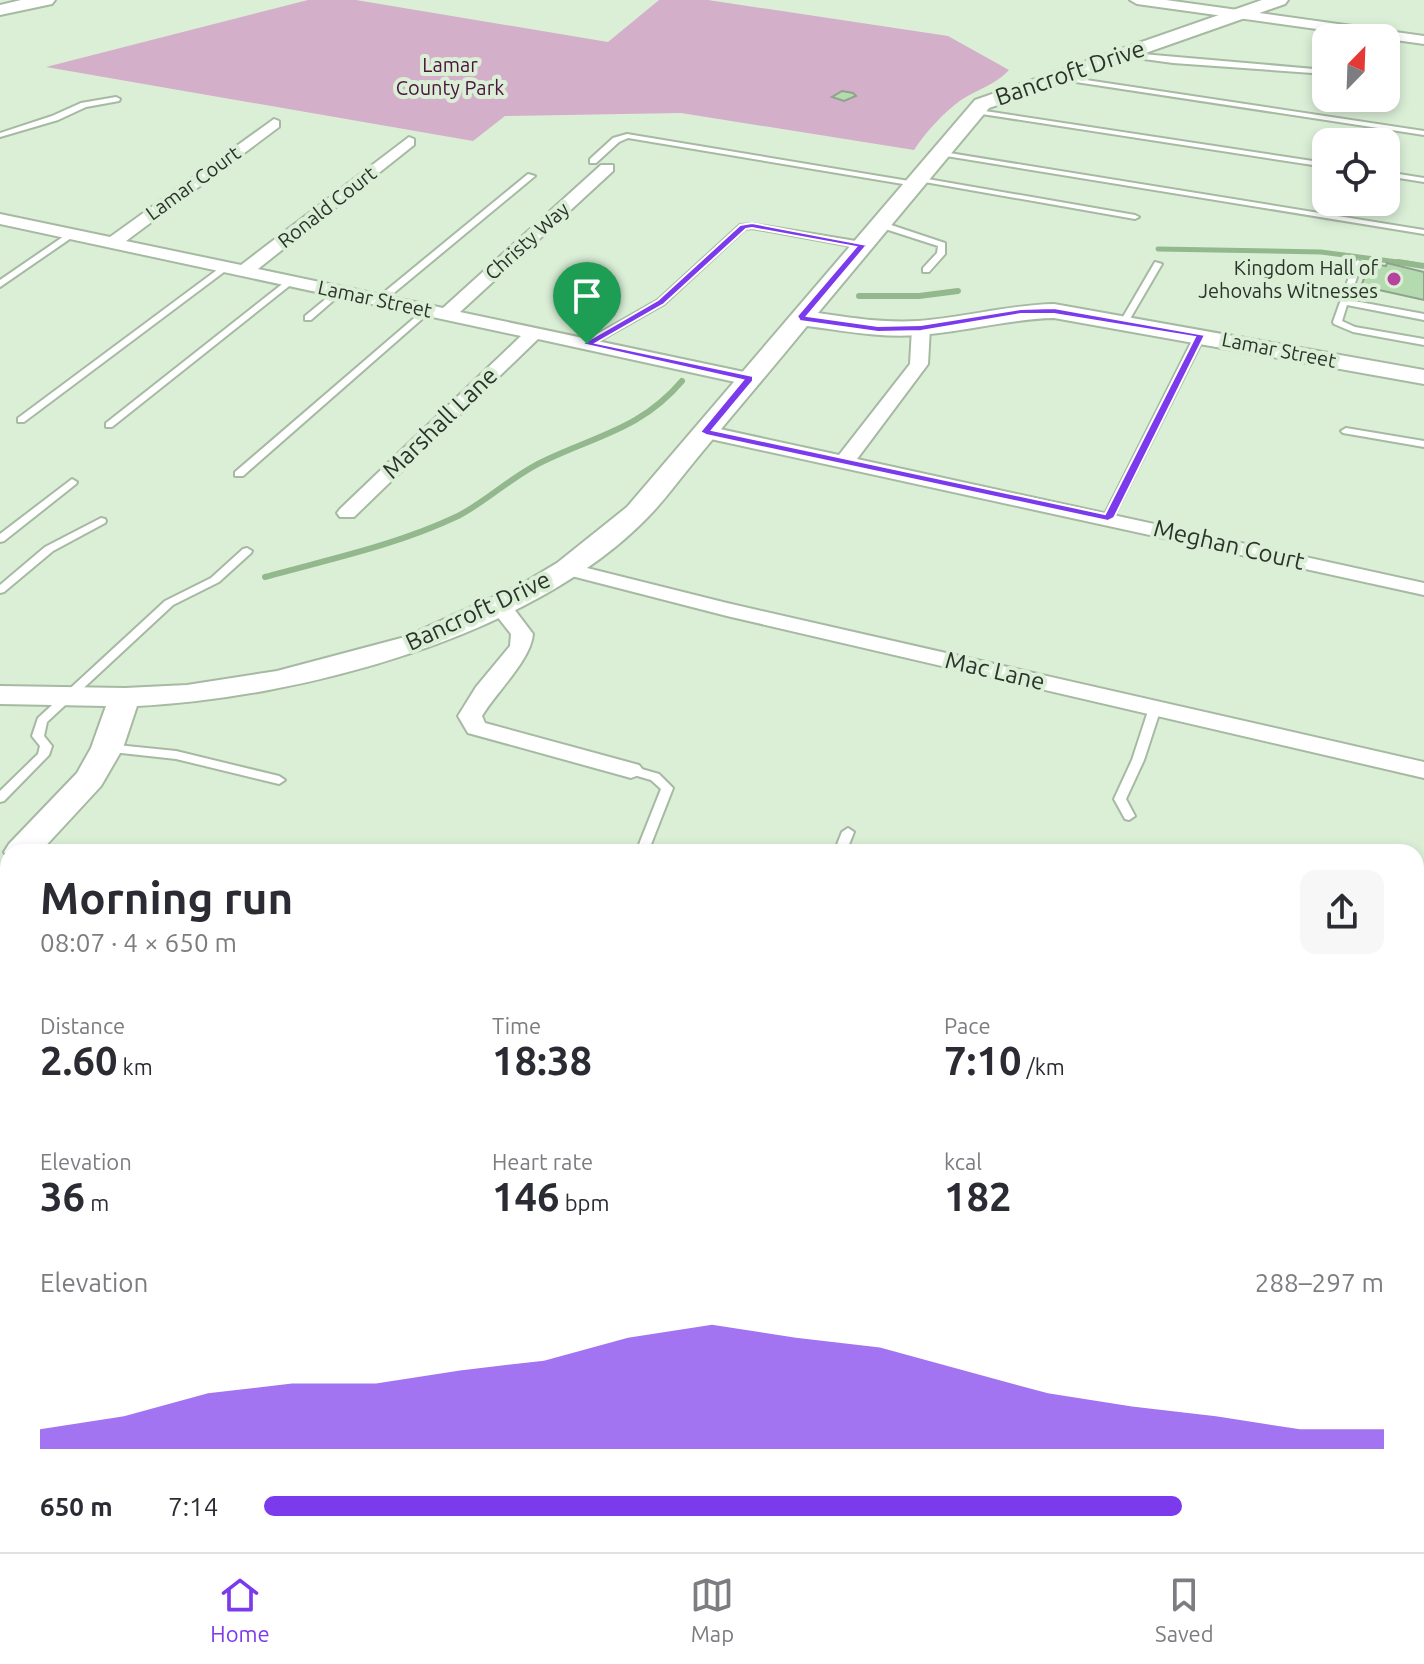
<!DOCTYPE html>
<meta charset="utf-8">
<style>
:root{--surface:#fff;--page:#f7f7f7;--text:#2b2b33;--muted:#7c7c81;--line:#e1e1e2;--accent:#7c3aed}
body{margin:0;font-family:Ubuntu,sans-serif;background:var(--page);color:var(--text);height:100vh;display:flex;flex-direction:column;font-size:30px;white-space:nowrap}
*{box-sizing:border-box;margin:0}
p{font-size:26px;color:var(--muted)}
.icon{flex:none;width:44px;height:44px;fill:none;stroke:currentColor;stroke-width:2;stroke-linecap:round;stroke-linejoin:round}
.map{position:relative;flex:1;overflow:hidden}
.panel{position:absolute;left:0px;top:844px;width:1424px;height:708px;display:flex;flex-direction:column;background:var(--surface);border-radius:24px 24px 0 0;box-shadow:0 4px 12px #0003}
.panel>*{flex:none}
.needle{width:52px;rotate:23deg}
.tools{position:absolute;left:1312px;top:24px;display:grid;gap:16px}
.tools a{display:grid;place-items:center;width:88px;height:88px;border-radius:16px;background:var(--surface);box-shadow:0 4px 12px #0003;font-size:40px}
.pin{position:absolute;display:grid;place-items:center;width:68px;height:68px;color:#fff;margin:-82px -34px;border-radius:50% 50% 50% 0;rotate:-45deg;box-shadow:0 0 8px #0007}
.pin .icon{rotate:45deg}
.round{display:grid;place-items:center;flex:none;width:84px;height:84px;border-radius:16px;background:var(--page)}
.head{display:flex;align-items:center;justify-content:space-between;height:136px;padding:0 40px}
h1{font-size:44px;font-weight:600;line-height:60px}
.figures{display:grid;grid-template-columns:repeat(3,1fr);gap:12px;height:136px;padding:8px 40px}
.figures div{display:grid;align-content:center}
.figures b{font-size:40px;font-weight:600}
.figures small{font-size:22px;font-weight:400}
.figures p{font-size:22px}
.chart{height:224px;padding:16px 40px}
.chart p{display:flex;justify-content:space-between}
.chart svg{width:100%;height:144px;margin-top:8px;fill:var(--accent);opacity:.7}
ul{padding:0 40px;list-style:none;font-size:26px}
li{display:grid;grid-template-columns:128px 96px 1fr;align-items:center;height:60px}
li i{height:20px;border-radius:10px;background:var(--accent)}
.menu{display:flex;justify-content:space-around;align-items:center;height:112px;border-top:2px solid var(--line);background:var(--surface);font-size:22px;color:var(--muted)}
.menu a{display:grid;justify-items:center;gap:4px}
.menu .on{color:var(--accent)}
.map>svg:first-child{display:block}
.green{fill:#d4afc9}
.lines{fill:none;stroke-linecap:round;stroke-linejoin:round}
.stream-far1{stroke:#93b88e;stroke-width:5}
.stream{stroke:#93b88e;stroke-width:6}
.building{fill:#b4daaf;stroke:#8fa28c;stroke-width:2}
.lane-casing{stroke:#a6b9a2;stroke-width:4}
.street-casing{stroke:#a6b9a2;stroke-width:4}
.secondary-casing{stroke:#a6b9a2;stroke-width:4}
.lane{fill:#fff;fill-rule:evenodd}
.street{fill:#fff;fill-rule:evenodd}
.secondary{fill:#fff;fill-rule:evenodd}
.route{fill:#7c3aed;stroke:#fff;stroke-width:2;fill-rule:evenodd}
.poi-dot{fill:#b6449f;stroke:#dbefd7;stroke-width:3}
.labels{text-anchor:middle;stroke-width:8;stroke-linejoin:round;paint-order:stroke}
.far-park-label{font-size:20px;fill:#4a1340;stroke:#dbefd7}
.far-street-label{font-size:20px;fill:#2b332a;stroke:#dbefd7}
.far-poi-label{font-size:20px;fill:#2b332a;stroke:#dbefd7;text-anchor:end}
.street-label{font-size:24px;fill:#2b332a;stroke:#dbefd7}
</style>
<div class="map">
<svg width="1424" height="1552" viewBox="0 0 1424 1552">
<rect width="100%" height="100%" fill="#dbefd7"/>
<path class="green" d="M308 0H356L608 42 659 0H708L948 36 1009 70C995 85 978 89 961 100 944 112 925 133 914 150L681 113 505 116 473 141 46 67Z"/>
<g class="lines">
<path class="stream-far1" d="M1158 249 1321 252 1413 264"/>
<path class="stream" d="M1398 262 1424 266
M859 296H919L958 291
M265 577C330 559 397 545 458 516 489 500 514 474 546 460 599 435 642 428 682 381"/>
</g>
<path class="building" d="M842 91 853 93 856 96 844 101 832 97Z
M1387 263 1424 272V300L1361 286 1370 264 1386 266Z"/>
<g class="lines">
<defs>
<path id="lane" d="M1119 52 1326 70V74L1173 63 1122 56H1119Z
M1053 75 1424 131V135L1056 79H1053Z
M116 97 120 99 119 101 86 107 58 120 0 137V133L52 116 81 103Z
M972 109 1326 163V167L975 113 971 111Z
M627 134 915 182 919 184 915 186 628 138 619 142 596 163H590V159L613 138Z
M937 151 1424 230V234L940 155 936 153Z
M1386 172 1424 178V182L1386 176Z
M528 174 535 176 383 302H377V298Z
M916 177 1135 215 1139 217 1135 219 919 181H916Z
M876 222H882L945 243V254L929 272H923V268L937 253 938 246 876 226Z
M752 224 862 242 866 245 862 248 752 228 745 229 664 304 590 346H584V342L658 300 740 225Z
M70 232 77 234 0 287V280Z
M1358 260 1362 263 1349 300 1424 314V320L1347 305 1342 321 1355 327 1424 339V345L1353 332 1334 324 1333 322 1354 263Z
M1155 262 1162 264 1127 324H1121L1120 322Z
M225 264 228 265V269L24 422H18V418Z
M290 278 293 279V283L112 427H106V423Z
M339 288 343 291 342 293 311 320H305V316Z
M427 307 430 308V312L243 476H235V472Z
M1200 332 1205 335 1113 518 1108 521 1104 520 1103 518 1195 335Z
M1346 428 1424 441V447L1343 433 1341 431Z
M72 479 77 482 76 484 4 541 0 542V534Z
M101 518 105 519 106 521 105 523 53 551 4 592 0 593V585L45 547Z
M247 548 252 551 251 553 219 582 173 605 47 722 44 736 52 746 49 755 4 801 0 802V791L38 754 40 746 32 736 38 718 165 601 211 578 243 549Z
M1155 704 1161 708 1144 760 1126 799 1135 816 1129 820 1125 819 1114 799 1132 760 1149 708Z
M107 744 176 751 279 776 285 780 279 784 176 759 103 751 101 748Z
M631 766 659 774 673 788 648 852H636L661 789 651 780 627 773 625 770 627 767Z
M848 828 854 832 846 852H834L842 832Z
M837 1544H869L875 1546 878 1552H840Z
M928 1544H947L942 1552H923Z"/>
<path id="street" d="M1130 0H1166L1424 36V44L1137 4Z
M274 119 279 121V127L126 241 241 265 409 137 414 139V145L258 269 443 308 601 165H613V171L460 312 749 373 758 379 749 385 538 339 354 517H340L337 513 340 509 521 336 0 224V214L110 237Z
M921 323 930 328 928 364 857 459 1424 583V595L706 438 696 432 706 426 839 455 910 364 912 328Z
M567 563 727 603 1424 762V778L727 616 560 573 556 569 560 565Z
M500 599 508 601 533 634C531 660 496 692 482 716L485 723 639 765 643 770 639 775 631 778 468 733 458 716 476 687 510 646 511 634 489 606Z
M0 904 8 906V924L0 922Z
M1416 940 1424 942V960L1416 958Z
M1416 1365 1424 1368V1396L1416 1393Z
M628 1544H662L663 1552H629Z"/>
<path id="secondary" d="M21 0H55L52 4 0 15V5Z
M1262 0H1288L1285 4 989 108 818 313C851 318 884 323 918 321 963 318 1008 305 1054 304L1424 370V384L1054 318C1008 319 964 332 918 335 881 338 845 331 807 326 771 370 734 413 698 457 681 477 666 499 647 518 531 637 299 698 137 706L123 748 101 786 40 852H8V858L4 852 9 844 77 773 91 748 106 706 0 704V686L125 688 187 685 277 671 405 637 522 584 557 563 627 507 975 100Z"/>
</defs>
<use href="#lane" class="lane-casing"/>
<use href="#street" class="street-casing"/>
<use href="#secondary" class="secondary-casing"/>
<use href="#lane" class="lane"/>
<use href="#street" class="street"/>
<use href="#secondary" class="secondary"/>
</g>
<path class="route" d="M752 223 867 245 807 316 878 326 921 325 1021 309 1054 308 1205 335 1114 518 1108 521 706 435 700 432 743 380 582 344 658 300 740 225ZM752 228 856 247 797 316 800 321 878 332 921 331 1021 314H1054L1195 337 1105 514 712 430 753 381V376L596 343 664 304 746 229Z"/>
<circle class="poi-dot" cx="1394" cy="279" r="8"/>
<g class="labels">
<g class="far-park-label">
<text x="450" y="72">Lamar<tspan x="450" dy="23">County Park</tspan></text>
</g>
<g class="far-street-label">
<text transform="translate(193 183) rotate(-36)" y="7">Lamar Court</text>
<text transform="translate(327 207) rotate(-38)" y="7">Ronald Court</text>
<text transform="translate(527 241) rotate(-42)" y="7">Christy Way</text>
<text transform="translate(375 299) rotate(12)" y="7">Lamar Street</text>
<text transform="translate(1279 350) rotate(11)" y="7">Lamar Street</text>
</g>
<g class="far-poi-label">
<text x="1378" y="275">Kingdom Hall of<tspan x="1378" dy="23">Jehovahs Witnesses</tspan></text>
</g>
<g class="street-label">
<text transform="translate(1070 73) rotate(-19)" y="8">Bancroft Drive</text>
<text transform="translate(440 423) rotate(-44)" y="8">Marshall Lane</text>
<text transform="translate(1229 545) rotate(13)" y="8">Meghan Court</text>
<text transform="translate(478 611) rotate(-25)" y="8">Bancroft Drive</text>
<text transform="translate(995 671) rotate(13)" y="8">Mac Lane</text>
</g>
</g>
</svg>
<div class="tools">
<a><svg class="needle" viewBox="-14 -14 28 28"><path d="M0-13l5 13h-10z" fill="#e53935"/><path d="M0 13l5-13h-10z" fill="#7c7c81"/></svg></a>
<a><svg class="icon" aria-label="locate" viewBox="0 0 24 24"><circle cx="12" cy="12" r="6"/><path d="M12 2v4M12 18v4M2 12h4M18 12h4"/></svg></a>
</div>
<div class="pin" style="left:587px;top:344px;background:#1e9e55"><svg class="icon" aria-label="arrive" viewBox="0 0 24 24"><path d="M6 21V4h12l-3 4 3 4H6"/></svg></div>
<section class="panel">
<div class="head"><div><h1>Morning run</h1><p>08:07 · 4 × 650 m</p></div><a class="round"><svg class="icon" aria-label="share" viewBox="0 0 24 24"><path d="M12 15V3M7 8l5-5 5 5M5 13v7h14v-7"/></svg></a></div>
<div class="figures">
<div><p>Distance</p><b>2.60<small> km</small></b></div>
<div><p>Time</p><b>18:38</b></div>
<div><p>Pace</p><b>7:10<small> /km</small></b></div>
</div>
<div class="figures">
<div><p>Elevation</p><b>36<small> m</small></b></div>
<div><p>Heart rate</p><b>146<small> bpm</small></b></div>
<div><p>kcal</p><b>182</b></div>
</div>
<div class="chart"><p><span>Elevation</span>288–297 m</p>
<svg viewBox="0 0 160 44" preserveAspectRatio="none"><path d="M0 44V38L10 34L20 27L30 24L40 24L50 20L60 17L70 10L80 6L90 10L100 13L110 20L120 27L130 31L140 34L150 38L160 38V44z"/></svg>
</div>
<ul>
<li><b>650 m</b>7:14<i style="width:82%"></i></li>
</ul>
</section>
</div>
<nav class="menu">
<a class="on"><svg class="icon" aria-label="home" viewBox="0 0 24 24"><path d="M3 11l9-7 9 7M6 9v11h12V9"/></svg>Home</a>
<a><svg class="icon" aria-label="map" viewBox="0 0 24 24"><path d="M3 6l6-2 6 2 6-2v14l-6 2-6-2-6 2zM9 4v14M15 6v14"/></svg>Map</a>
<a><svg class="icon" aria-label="saved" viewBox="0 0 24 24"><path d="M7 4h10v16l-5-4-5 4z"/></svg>Saved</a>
</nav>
